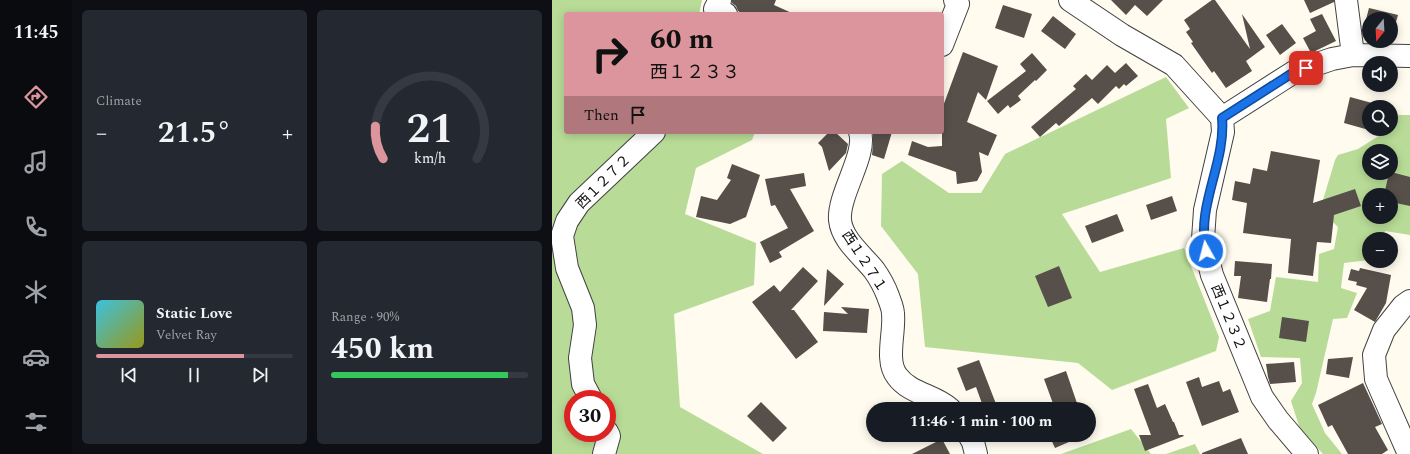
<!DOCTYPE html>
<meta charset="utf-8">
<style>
:root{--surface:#171b24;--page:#242831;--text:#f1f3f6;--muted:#9ea1a6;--line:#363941;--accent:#dc959c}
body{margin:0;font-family:Spectral,"Noto Sans JP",serif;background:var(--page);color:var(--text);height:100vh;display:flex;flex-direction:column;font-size:15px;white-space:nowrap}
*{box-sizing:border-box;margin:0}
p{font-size:13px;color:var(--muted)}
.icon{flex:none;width:22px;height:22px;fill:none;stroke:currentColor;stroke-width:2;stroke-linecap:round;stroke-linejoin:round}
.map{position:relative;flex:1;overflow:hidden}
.panel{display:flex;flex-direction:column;gap:10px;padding:10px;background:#0d0f14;width:480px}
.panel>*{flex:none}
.hud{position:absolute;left:12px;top:12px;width:380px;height:122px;border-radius:4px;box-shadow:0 2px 10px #0003;background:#dc959c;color:#111;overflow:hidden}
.needle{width:26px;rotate:198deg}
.buttons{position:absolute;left:810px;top:12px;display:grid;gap:8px}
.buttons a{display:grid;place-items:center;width:36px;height:36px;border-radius:50%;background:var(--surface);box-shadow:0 2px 10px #0003;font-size:20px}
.speed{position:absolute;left:12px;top:390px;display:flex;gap:8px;font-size:20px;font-weight:700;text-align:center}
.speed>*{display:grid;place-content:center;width:52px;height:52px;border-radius:50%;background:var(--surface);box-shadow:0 2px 10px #0003;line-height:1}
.speed .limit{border:6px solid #d22;background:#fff;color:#111}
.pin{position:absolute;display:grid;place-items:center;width:34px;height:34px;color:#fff;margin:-17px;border-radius:8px;box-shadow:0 2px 6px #0006}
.me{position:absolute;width:44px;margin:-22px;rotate:353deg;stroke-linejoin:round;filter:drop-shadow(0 0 3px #0008)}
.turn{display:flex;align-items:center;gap:14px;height:84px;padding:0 20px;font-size:18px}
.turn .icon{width:52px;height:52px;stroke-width:2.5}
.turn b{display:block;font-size:28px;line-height:34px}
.then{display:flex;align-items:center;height:38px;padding:0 20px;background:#0003;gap:8px;font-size:15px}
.big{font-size:30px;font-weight:700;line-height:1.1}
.panel .card{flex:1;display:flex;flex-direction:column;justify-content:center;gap:6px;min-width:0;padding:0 14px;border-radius:6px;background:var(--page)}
.panel .dial{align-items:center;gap:0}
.dial svg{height:104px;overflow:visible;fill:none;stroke:var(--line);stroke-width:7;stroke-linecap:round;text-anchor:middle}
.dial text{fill:var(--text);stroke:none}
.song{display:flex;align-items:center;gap:12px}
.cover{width:48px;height:48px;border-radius:6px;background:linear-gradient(135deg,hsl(190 70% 55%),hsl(60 70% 35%))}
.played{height:4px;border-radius:2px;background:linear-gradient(90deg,var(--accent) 75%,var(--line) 75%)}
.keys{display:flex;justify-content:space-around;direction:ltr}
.heat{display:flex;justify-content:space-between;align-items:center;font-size:22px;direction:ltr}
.charge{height:6px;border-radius:3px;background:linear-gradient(90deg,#34c759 90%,var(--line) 0)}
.panel .tiles{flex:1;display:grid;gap:10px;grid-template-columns:repeat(2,1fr)}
.trip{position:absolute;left:314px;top:402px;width:230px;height:40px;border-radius:20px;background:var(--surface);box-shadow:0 2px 10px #0003;font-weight:700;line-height:40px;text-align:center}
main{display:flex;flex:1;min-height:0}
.tabs{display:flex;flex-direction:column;width:72px;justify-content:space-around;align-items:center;background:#090b0e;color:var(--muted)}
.tabs .icon{width:28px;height:28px}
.tabs .active{color:var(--accent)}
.tabs b{font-size:18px;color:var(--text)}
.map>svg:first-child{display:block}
.forest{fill:#b8dc97;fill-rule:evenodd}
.building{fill:#574f4a}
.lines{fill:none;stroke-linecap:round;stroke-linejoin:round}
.minor-casing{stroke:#414141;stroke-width:24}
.minor{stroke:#fff;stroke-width:22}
.route-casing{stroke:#114b97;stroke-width:10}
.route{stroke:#1a73e8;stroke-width:7}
.labels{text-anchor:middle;stroke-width:4;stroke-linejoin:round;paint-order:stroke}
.street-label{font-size:14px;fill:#0e0e0e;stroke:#fff}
</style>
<main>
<nav class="tabs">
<b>11:45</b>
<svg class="icon active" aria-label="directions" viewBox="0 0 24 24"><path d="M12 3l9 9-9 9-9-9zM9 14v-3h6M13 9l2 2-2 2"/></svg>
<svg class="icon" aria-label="music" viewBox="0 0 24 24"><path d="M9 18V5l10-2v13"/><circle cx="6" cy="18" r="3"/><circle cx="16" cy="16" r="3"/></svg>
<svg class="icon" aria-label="phone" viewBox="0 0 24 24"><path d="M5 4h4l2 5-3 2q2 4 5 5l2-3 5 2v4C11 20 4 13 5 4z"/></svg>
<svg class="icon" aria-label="climate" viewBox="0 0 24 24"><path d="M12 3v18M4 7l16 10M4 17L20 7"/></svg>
<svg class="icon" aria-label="car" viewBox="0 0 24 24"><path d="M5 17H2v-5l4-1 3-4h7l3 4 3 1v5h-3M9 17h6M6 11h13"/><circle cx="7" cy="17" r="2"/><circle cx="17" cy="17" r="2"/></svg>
<svg class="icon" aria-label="filters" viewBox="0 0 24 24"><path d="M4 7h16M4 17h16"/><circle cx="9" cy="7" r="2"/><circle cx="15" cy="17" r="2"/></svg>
</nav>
<section class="panel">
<div class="tiles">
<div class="card"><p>Climate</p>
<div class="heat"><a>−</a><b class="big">21.5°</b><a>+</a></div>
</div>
<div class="card dial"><svg viewBox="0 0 100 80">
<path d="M14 69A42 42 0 1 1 86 69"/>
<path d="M14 69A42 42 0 0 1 8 44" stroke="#dc959c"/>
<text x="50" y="56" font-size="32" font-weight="700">21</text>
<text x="50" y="72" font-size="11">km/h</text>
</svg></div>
<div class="card">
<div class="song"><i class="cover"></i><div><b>Static Love</b><p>Velvet Ray</p></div></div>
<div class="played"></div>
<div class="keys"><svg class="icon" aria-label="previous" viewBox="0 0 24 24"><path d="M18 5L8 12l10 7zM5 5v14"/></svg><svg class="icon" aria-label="pause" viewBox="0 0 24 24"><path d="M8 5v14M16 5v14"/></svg><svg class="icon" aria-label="next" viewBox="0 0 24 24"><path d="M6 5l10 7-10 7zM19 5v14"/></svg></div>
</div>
<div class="card"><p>Range · 90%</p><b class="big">450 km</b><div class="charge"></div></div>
</div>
</section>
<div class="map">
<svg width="858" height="454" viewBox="0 0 858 454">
<rect width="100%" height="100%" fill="#fffbef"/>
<path class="forest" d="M0,0H150L147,14H14V132H203L200,140L144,168L133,214L204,243L202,285L122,314L128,407L211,454H0ZM21,399H55V433H21Z
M614,77L637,108L614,119L619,178L510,214L548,272L632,248L667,337L664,351L560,390L526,363L373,347L366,274L329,226L330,174L350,161L397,193H429L453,154Z
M845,115H858V235L833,231L831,239H817V260L792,263L789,288L805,293L795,318L781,319L764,393L760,404L773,433L790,454H771L748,429L739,401L750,383L748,358L709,357L696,319L718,311L724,277L766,282L767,254L782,249L786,227L768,210L783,160L786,155L806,149L833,132L836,129H839V124ZM817,151H839V173H817ZM817,195H839V217H817Z
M579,429L599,454H509Z
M643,444L648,454H614Z"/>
<path class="building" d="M180,0H224L222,5L242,14H191L186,11L184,6L180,3Z
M559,0H611L595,16L583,5L574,15Z
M660,0H663L698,49L690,14L713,47L694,61L700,71L674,88L662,71L660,73L639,43L641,42L634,32L638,29L632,20Z
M752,0H782V2L758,13Z
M451,5L480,14L472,38L443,28Z
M817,8L846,15L839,39V19H817V33L811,31Z
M770,14L784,41L759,53L751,38L764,31L758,19Z
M501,16L524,34L513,49L489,31Z
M730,24L744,43L728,55L714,35Z
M411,52L446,66L434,100L426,92L415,122L445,135L436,156L427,152L430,172L425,181L405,184L404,172L356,155L360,141L376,147L390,146V109Z
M480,53L495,70L484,81L483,80L466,96L469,100L458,108L456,105L446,114L435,101L474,71L468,64Z
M574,63L586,76L574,86L572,84L567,89L564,86L546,104L540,98L507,126L504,123L488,137L479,127L524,89L521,86L534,74L540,80L555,65L563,73Z
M798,97L831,106V107H817V129H825L824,132L792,123Z
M277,132H283L296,144L294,153L277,171L270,147L266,143Z
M321,132H340L332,159L320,155L321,143Z
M719,151L768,160L761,203L803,189L809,206L782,215L779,243L765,242L761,276L736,273L739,239L691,233L695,203L680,200L683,181L698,184L701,168L715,171Z
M180,164L208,175L194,217L178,224L144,217L149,196L165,200L179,180L175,178Z
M839,172L858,177V206L839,202V195H832L837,173Z
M252,173L254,186L238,189L262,231L227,252L230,257L218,263L208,242L236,228L223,205L219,206L213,179Z
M620,196L625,211L599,220L594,205Z
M565,214L572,231L540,243L533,226Z
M683,261L720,264L719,279H718L715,302L686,298L689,276H682Z
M507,266L520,298L496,307L483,276Z
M251,267L266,281L239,310H242L266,342L244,359L200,302L222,285L228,292Z
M808,268L839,275L834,303L823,322L802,310L815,288L804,285L805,282L796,280L799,269L807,271Z
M275,269L292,284L272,306Z
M289,307L317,309L315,333L271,331L272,312L296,314Z
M730,317L757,321L754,342L727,338Z
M801,357L797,378L774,374L776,359Z
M427,360L446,409H432L424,387L414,391L405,368Z
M742,362L744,382L718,384L716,377L714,364Z
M514,371L527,409H503L492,379Z
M647,377L650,387L667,381L671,392L678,389L687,412L650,426L634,382Z
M811,383L830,424L823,427L836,450L830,454H796L780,425L776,427L766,405Z
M596,384L605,408L613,404L621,422H622L627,435H631L632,436L593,451L587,435H599L582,389Z
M209,402L235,428L221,442L195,416Z
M497,435H533L503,448Z
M689,438L696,454H650V453Z
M390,439L398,454H360Z"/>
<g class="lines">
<g class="minor-casing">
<path id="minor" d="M168,0L163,9L174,14
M518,0L570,35L622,65L670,118L671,132L653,210L651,239L660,275L710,397L726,420L755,454
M794,0L801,55
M390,45L406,4L403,0
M670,118L742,72L780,59L801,55L858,56
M308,132C315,155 286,194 288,220C290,240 310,255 322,270C327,277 333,288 336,296C338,302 341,308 341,314C343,332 333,361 345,376C358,394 383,395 398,409
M39,399L31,384L28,358L33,325L31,308L15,268L10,236L15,221L27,203L102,132
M417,435L421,442L424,454
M52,454L57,436L55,432
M857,454L824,379L822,355L832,330L851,306L858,301"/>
</g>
<use href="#minor" class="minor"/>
</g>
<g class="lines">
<g class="route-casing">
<path id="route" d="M654,251C644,205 674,163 670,118L742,72L754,68"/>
</g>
<use href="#route" class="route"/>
</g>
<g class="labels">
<g class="street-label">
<text transform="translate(51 181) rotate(-45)" y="5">西１２７２</text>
<text transform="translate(313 261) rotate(57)" y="5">西１２７１</text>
<text transform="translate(677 317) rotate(68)" y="5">西１２３２</text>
</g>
</g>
</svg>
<div class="buttons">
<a><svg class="needle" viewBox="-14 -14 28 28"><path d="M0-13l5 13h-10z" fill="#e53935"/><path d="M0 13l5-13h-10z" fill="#9ea1a6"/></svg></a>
<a><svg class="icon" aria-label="sound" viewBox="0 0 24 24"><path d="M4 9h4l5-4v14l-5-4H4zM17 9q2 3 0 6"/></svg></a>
<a><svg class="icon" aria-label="search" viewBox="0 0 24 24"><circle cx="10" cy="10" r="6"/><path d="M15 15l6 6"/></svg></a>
<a><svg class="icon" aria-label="layers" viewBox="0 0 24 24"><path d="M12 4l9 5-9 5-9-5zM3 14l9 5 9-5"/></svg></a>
<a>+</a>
<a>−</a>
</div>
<div class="speed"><div class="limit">30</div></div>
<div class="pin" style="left:754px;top:68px;background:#d93025"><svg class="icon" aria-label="arrive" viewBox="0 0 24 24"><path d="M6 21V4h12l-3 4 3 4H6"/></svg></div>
<svg class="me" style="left:654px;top:251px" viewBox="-20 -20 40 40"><circle r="17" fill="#1a73e8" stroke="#fff" stroke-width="3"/><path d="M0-11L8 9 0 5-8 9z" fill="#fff"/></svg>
<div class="trip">11:46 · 1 min · 100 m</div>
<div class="hud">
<div class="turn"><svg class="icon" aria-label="right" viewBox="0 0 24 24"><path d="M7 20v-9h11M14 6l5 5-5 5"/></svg><div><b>60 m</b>西１２３３</div></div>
<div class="then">Then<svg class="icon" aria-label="arrive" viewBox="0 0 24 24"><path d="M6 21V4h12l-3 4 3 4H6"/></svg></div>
</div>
</div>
</main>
